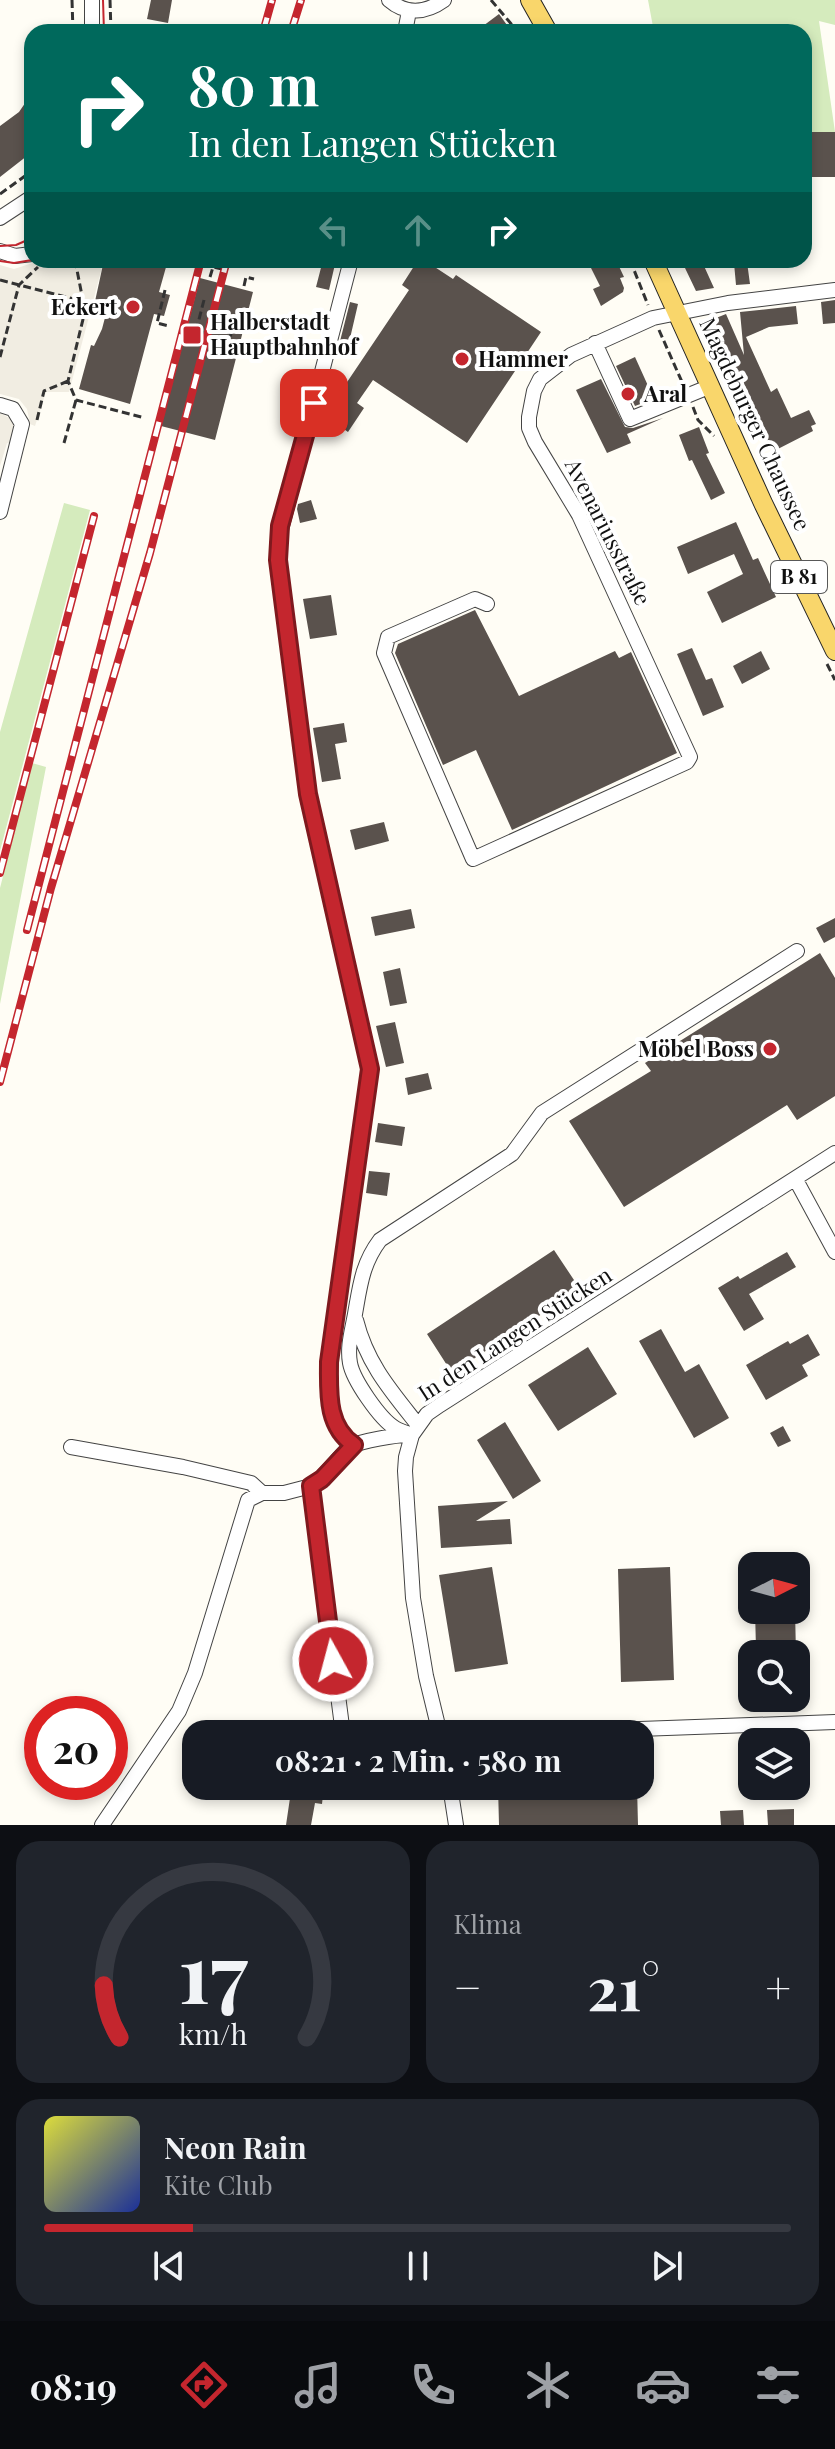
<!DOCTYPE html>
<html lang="de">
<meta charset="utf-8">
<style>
:root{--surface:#171b24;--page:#20242c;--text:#f1f3f6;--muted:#9ea1a6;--line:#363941;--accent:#c4262e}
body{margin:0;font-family:"Playfair Display",serif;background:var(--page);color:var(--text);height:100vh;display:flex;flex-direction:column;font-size:30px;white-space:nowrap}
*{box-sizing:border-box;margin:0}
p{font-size:26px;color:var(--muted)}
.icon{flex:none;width:44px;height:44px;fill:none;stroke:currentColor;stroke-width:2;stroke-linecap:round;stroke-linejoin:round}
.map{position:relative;height:1825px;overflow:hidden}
.panel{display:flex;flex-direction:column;gap:16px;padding:16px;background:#0d0f14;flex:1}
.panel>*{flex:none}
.hud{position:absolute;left:24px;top:24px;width:788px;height:244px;border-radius:24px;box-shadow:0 4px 12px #0003;background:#00695c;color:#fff;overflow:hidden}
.needle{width:52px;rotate:84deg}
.buttons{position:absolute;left:738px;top:1552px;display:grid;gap:16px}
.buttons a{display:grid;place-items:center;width:72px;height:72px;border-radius:16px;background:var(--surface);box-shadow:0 4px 12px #0003;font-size:40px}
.speed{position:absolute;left:24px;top:1696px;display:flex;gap:16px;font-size:40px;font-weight:700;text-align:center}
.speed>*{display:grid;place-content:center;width:104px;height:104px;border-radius:50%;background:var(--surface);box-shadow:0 4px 12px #0003;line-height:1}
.speed .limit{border:12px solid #d22;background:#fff;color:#111}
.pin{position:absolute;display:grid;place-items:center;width:68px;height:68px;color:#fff;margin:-34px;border-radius:16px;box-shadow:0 4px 12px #0006}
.me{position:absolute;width:88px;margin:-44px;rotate:353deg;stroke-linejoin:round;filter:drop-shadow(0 0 6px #0008)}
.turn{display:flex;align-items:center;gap:28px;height:168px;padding:0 32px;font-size:36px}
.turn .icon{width:104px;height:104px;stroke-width:2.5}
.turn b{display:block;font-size:56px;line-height:68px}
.lanes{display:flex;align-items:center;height:76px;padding:0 32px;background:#0003;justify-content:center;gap:40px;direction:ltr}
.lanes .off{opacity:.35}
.big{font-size:60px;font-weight:700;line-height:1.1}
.panel .tile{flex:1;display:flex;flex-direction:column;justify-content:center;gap:12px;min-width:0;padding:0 28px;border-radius:24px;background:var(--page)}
.panel .dial{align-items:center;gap:0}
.dial svg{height:208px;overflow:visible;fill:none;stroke:var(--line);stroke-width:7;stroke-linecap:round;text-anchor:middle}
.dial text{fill:var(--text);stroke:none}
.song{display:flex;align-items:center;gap:24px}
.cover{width:96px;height:96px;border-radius:12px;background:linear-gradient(135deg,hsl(60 70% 55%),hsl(230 70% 35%))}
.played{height:8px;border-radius:4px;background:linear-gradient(90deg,var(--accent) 20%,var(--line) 20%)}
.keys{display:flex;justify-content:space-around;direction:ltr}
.heat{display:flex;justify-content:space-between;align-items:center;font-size:44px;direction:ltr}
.panel .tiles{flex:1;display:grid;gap:16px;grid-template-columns:1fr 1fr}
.tile:last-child{grid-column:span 2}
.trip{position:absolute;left:182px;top:1720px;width:472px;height:80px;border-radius:24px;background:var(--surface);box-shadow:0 4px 12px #0003;font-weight:700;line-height:80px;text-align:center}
.menu{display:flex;height:128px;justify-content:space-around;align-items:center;background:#090b0e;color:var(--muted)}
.menu .icon{width:56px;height:56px}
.menu .active{color:var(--accent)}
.menu b{font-size:36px;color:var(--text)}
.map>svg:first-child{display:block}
.green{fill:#d5ebbd}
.plaza{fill:#f1ede2}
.building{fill:#5a524d}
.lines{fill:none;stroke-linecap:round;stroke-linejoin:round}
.minor-casing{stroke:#444;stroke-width:16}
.major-casing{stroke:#222;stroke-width:20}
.path{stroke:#333;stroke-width:3;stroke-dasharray:8 4;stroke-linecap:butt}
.minor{stroke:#fff;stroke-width:14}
.major{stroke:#f9d66b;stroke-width:18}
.tram{stroke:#c4262e;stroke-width:2}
.rail-casing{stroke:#c4262e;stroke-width:8}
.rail{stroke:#fff;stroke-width:5;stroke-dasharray:15;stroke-linecap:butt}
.route-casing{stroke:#7f191e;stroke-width:20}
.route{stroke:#c4262e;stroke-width:14}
.poi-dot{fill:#c4262e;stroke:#fff;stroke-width:3}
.labels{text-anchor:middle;stroke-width:8;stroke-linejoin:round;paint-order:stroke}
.shield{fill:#fff;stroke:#585858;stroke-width:2}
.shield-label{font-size:20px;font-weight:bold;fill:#111}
.poi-label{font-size:22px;font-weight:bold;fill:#111;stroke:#fff;text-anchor:start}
.street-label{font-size:22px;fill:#111;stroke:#fff}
</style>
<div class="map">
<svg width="835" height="1825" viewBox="0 0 835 1825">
<rect width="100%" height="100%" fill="#fffdf5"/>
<path class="green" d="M648,0H835V25L819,21L835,132H804V32H654Z
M64,503L90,510L0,851V732Z
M32,763L46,767L0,1004V888Z"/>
<path class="plaza" d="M42,260H104L69,392H46L35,426L30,424L27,409L19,399L0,394V265L14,269Z
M0,413L13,420L15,431L11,444L7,443L0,466Z"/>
<path class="building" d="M151,0H172L168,23L147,19Z
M499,14L512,32H475Z
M32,93V152L0,177V126L19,112Z
M804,132H835V177H804Z
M104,260H168L159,292L170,295L164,316L154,314L130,404L79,389L91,345L94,346L102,329L107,310L94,306Z
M323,260H336L329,290L316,287Z
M418,260H424L453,279L456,275L541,332L467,443L373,380L357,403L364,408L348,432L321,413L325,399L340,378L335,400L409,290L402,285Z
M587,260H616L624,277L620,278L624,288L623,292L601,306L593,289L600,286Z
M747,262L750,284L736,285L734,263Z
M704,266L714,288L696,291L685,268Z
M200,278L253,292L215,440L161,426Z
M835,300V323L823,324L821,302Z
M350,302L358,304L348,347L339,345Z
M796,306L798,324L769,327L746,337L771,392L777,388L791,418L809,410L816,424L811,426L813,431L772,452L711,320L726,314L744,355L740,312Z
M635,357L654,399L635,406L616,366Z
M601,379L625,427L633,428L663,418L627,434L631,443L607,453L576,390Z
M699,427L709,453L706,454L725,493L711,500L692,460L689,461L679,435Z
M311,500L317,519L300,523L297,509L298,504Z
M736,522L753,560L758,558L776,597L722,623L707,592L743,574L734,554L688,574L677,547Z
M331,595L337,635L310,639L303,599Z
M475,610L519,696L615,651L619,658L631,652L677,753L512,830L476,750L443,765L395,653L398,644Z
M692,648L706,680L712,678L724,707L703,716L677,654Z
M761,651L770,669L742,684L733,666Z
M344,723L347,742L335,744L341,779L322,782L313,728Z
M384,822L389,841L355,850L350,830Z
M411,909L415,928L375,936L371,917Z
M835,918V937L824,943L816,928Z
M820,953L835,978V1096L797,1120L787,1105L624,1207L569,1121L651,1071L645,1063Z
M400,968L407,1003L390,1006L383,972Z
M395,1022L404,1063L386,1067L376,1026Z
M428,1073L432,1089L408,1095L405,1078Z
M378,1123L405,1127L402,1146L375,1142Z
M369,1171L390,1173L387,1196L366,1193Z
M554,1250L580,1289L452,1373L427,1334Z
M787,1252L796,1267L749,1294L764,1319L744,1331L718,1288L738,1276L740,1279Z
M661,1329L685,1372L699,1364L729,1418L694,1438L639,1341Z
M808,1334L820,1355L802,1365L808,1376L766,1400L746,1365L788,1341L790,1344Z
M588,1347L617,1394L558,1431L528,1385Z
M505,1422L541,1481L513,1499L477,1440Z
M783,1426L791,1441L778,1447L770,1433Z
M508,1501L476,1521L510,1519L512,1544L441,1548L438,1506Z
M492,1567L508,1664L455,1672L439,1575Z
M670,1567L674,1680L621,1682L618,1569Z
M755,1610H795L796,1654H767L766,1649H756Z
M296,1786H324L322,1804L315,1803L311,1825H286L290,1798L294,1799Z
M498,1786H637L638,1825H499Z
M794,1809V1825H768L767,1810Z
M743,1810L744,1825H721L720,1811Z"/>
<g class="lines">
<g class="minor-casing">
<path id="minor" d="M92,0V32
M389,0C406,15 426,13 444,0
M405,32L409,11
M0,218L32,197
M0,251L15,256L32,254
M351,260L277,545L308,794L370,1069L329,1362C329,1392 326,1426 354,1445
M595,343L630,419L711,386
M0,405L13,409L22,424L0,512
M487,604L475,599L388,637L384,653L473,859L687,762L690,757L579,515L535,442L529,428V417L534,391L540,379L571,355L653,318L728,303L835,290
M796,1180L835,1252
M356,1320C367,1364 391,1391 418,1425
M412,1435C407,1433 400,1431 395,1428C380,1419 353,1380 350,1363C347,1346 352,1331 355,1314C360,1286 362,1264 380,1240L512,1154L542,1113L797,951
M71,1447L183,1467L251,1483L262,1493H284L311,1486
M343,1734L311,1486C328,1475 338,1455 352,1446C361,1441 396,1435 408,1435
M440,1734L426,1676L413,1598L405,1471L406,1457L412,1435L427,1414L440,1405L835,1153
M504,1734L835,1722
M450,1786L456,1825
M102,1825L179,1711L195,1673L248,1500L262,1493"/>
</g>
<g class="major-casing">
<path id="major" d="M530,0L548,32
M653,260L763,503L835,651"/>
</g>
<path class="path" d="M72,0L73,32
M110,0L111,32
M491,0L518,32
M0,194L32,171
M75,260L85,311L68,381L76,400L145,418
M630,260L648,305
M204,264L213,267
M170,267L172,260
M210,277L213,267L222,269
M0,280L81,301
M244,286L246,277L254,279
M165,290L157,323L169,326
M204,300L196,331L205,333
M86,311L105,317
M186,329L196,331
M659,330L682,382
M222,339L229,341L238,309
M229,341L239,343
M0,357L19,285L38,267
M693,407L698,420L714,436
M37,420L44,391L68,381
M64,443L76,400
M827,664L835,680"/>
<use href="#minor" class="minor"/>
<use href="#major" class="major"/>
<path class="tram" d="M103,0L104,32
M0,246L16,245L32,238
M0,261L14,263L32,260"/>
<g class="rail-casing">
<path id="rail" d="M263,32L272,0
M291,32L301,0
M0,873L94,516
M27,930L201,260
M0,1082L51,888L150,553L227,260"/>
</g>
<use href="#rail" class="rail"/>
</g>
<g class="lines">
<g class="route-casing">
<path id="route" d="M314,403L280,526L278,560L308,794L370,1069L329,1362C329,1392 326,1426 354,1445L322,1479L311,1486L333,1661"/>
</g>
<use href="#route" class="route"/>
</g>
<g class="poi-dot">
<circle cx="133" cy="307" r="8"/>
<rect x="182" y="325" width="20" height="20" rx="4"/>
<circle cx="462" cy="359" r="8"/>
<circle cx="628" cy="394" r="8"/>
<circle cx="770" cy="1049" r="8"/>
</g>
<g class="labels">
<rect class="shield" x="771" y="561" width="56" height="32" rx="6"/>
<g class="shield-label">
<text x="799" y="584">B 81</text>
</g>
<g class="poi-label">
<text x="117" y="315" text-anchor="end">Eckert</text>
<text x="210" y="330">Halberstadt<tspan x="210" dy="25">Hauptbahnhof</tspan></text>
<text x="478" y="367">Hammer</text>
<text x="644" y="402">Aral</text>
<text x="754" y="1057" text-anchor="end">Möbel Boss</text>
</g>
<g class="street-label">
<text transform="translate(755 424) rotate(65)" y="8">Magdeburger Chaussee</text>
<text transform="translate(608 532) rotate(63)" y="8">Avenariusstraße</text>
<text transform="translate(515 1334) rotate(-33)" y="8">In den Langen Stücken</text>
</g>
</g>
</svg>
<div class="buttons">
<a><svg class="needle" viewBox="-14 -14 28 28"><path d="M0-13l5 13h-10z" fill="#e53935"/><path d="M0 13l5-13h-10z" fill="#9ea1a6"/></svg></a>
<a><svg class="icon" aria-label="search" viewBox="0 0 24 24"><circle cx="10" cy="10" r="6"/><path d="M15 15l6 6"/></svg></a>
<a><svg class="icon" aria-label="layers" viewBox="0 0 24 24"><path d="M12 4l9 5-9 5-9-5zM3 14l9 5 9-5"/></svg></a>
</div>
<div class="speed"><div class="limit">20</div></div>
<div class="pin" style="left:314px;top:403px;background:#d93025"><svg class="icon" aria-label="arrive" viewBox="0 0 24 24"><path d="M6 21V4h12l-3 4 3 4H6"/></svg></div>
<svg class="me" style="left:333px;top:1661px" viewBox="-20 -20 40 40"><circle r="17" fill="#c4262e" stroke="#fff" stroke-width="3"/><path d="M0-11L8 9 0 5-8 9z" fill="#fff"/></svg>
<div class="trip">08:21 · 2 Min. · 580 m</div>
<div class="hud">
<div class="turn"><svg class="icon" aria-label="right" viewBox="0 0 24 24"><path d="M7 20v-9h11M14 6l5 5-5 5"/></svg><div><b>80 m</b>In den Langen Stücken</div></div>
<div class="lanes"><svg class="icon off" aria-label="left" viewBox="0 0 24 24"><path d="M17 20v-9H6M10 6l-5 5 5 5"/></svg><svg class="icon off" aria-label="ahead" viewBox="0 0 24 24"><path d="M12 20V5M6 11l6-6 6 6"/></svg><svg class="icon" aria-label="right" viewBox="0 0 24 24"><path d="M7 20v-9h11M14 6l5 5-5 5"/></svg></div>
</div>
</div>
<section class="panel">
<div class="tiles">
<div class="tile dial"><svg viewBox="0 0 100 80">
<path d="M14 69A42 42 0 1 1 86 69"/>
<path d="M14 69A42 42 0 0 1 8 49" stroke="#c4262e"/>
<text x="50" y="56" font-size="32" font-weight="700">17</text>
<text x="50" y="72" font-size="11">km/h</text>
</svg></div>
<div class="tile"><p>Klima</p>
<div class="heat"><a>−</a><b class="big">21°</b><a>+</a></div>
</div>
<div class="tile">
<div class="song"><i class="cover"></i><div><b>Neon Rain</b><p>Kite Club</p></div></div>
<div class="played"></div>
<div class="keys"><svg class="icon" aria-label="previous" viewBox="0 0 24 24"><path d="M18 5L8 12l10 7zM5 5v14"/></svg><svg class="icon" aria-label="pause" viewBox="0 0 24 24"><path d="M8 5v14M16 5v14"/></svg><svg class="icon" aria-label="next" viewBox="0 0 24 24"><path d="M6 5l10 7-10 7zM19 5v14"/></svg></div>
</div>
</div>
</section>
<nav class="menu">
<b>08:19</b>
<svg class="icon active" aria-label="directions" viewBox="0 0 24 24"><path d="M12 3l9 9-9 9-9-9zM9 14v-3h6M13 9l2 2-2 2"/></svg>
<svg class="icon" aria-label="music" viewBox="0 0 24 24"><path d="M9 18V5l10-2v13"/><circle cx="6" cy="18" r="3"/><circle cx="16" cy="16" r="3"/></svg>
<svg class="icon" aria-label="phone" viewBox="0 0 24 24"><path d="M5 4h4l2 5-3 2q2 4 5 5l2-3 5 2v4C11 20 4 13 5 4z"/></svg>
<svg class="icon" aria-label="climate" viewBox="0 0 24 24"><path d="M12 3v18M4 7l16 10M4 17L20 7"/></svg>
<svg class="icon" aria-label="car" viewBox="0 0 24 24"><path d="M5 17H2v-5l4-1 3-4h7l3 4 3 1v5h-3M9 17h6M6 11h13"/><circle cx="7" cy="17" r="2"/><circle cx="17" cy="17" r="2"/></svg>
<svg class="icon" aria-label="filters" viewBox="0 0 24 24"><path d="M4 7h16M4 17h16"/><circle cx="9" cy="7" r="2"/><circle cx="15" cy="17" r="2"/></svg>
</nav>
